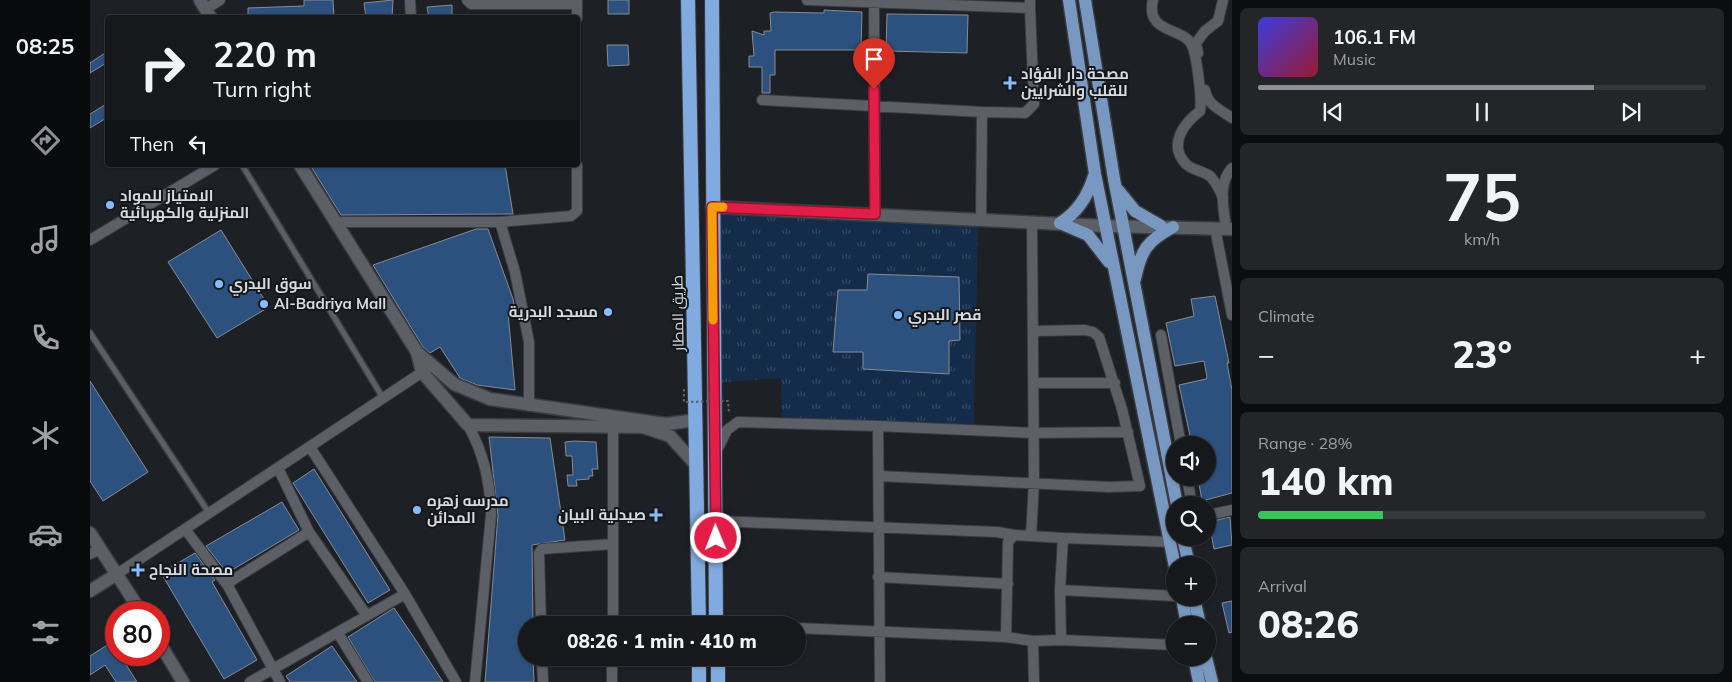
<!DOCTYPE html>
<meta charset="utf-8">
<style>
:root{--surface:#16181c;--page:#232529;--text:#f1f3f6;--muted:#9ea0a3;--line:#35373b;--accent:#8c9099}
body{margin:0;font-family:Mulish,Cairo,sans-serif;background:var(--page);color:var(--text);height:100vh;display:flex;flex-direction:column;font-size:19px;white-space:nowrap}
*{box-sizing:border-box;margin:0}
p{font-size:16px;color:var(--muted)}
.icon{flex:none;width:28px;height:28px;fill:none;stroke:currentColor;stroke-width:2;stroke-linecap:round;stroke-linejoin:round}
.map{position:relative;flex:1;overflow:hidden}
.drawer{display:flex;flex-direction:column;gap:8px;padding:8px;background:#0c0d0f;width:500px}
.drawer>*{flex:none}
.banner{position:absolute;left:15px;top:15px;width:475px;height:152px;border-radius:5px;box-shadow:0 1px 4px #0004,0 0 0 1px var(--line);background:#16181c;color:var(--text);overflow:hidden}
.controls{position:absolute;left:1076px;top:436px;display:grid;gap:10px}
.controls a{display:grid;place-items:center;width:50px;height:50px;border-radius:50%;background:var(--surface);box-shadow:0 1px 4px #0004,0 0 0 1px var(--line);font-size:25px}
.speed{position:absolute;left:15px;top:601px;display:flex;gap:10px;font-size:25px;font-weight:700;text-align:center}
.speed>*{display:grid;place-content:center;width:65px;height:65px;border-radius:50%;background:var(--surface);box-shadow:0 1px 4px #0004,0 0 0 1px var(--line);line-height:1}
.speed .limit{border:8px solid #d22;background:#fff;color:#111}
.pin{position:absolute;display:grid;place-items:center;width:42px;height:42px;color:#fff;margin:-51px -21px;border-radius:50% 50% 50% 0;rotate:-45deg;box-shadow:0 0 5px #0007}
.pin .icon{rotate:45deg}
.me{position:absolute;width:55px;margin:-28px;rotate:359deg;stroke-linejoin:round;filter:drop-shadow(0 0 4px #0008)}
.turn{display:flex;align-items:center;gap:18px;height:105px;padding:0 25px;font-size:22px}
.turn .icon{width:65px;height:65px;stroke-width:2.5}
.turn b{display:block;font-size:35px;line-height:42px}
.then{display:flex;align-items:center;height:48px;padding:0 25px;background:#0003;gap:10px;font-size:19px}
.big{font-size:38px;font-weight:800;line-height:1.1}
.drawer .tile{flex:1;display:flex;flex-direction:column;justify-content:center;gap:8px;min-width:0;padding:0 18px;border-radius:8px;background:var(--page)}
.drawer .dial{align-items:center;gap:0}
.dial b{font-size:65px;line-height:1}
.song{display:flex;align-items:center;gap:15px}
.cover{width:60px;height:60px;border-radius:8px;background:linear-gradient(135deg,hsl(240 70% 55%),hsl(350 70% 35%))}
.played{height:5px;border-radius:2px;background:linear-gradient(90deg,var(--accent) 75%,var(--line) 75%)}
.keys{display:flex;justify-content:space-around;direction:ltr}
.heat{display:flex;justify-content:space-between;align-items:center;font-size:28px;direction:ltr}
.charge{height:8px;border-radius:4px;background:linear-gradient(90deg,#34c759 28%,var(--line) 0)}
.trip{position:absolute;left:428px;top:616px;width:288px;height:50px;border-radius:25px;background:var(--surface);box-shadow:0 1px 4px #0004,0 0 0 1px var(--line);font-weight:800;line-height:50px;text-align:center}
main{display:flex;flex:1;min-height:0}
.tab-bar{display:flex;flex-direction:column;width:90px;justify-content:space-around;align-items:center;background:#090a0b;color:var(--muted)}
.tab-bar .icon{width:35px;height:35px}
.tab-bar .selected{color:var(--accent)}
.tab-bar b{font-size:22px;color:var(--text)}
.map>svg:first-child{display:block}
.park{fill:url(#park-tufts)}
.building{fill:#2c517f;stroke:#878b92}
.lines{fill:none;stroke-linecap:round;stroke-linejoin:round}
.service-casing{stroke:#393c40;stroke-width:8}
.minor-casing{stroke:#393c40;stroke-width:12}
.tertiary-casing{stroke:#393c40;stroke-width:15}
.secondary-casing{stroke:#393c40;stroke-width:15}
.primary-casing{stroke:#393c40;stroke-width:15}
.trunk-casing{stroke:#393c40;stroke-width:16}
.service{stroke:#5c6066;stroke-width:5}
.minor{stroke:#5c6066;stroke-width:10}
.tertiary{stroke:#5c6066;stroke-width:12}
.secondary{stroke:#5c6066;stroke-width:12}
.primary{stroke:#7898c1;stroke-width:12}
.trunk{stroke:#81abe0;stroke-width:14}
.path-bridge{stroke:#5d6064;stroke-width:2;stroke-dasharray:2.5 2.5;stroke-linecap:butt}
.route-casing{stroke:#92132f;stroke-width:12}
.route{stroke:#e11d48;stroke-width:9}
.slow{stroke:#f59e0b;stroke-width:9}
.poi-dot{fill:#87bbfb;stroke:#14171c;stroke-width:2}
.labels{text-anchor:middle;stroke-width:4;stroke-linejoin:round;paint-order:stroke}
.poi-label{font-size:15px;font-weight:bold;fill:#d8dbde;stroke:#14171c;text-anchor:start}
.street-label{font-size:15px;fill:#d8dbde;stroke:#14171c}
</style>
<main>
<nav class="tab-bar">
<b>08:25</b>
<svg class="icon selected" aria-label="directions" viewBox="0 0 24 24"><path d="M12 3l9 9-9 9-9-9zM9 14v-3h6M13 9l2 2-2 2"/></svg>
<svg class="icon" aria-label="music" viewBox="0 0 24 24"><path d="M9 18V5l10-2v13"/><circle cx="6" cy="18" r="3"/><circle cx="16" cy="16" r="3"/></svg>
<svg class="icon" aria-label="phone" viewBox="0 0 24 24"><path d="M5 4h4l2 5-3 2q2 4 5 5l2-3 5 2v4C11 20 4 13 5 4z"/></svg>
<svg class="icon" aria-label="climate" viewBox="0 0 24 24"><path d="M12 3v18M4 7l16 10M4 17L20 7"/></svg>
<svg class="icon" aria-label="car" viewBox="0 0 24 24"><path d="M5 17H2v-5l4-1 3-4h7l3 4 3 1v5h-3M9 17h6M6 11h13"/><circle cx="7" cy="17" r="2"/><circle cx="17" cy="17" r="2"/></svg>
<svg class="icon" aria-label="filters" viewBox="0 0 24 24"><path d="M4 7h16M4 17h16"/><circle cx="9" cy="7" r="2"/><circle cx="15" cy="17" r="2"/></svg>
</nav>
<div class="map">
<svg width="1142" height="682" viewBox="0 0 1142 682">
<defs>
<pattern id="park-tufts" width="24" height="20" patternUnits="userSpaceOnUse" patternTransform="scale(1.25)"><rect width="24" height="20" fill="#142c49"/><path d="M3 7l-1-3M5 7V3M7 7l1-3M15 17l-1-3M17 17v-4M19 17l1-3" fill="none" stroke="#354a63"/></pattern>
</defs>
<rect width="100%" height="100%" fill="#1d2025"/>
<path class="park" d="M625,209L888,223L884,428L692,422L691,378L626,383Z"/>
<path class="building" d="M214,0H243L244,18H158V8L214,6Z
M303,0L302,18H276L274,3Z
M518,0H539V14H518Z
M362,5V18H339L337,7Z
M734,10L772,12L771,50H685V75H680V93H672V67H659V56H664L662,31L674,35V31H681L680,13L684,12L734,13Z
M797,14L878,15L877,53L796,51Z
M517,45H538L539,65L518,66Z
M18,51V62L0,73V63Z
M18,103V117L0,128V114Z
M220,165H415L423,214L251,215Z
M386,229H398L423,299L425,309L418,313L425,390L387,385L370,378L350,347L340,353L333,347L283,265Z
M131,230L179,307L127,338L78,262Z
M778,274L869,277L870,340L859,341V374L773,369V352H743L748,290H777Z
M1125,296L1139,363H1137L1142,390V493L1112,501L1108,478H1118V445H1102L1089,385L1116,379L1117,377L1114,361L1085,366L1076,323L1104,316L1101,299Z
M0,381L58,472L13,501L0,481Z
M399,437L460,438L475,540L442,545L443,625H436V658H443L444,682H395L408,515Z
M484,441L506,442L508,469H502L503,476H499V479L486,480L487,486H478L477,475H483L482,456H476L475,442Z
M224,469L300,590L278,603L203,483Z
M192,502L209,530L137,573L116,546Z
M1140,517L1142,545L1124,549L1119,522Z
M105,553L125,580L122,582L167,660L134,679L71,573Z
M1142,601V632L1139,633L1132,603Z
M304,608L327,642L353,682H285L258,637Z
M22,642L26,649V655H30L47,682H26L15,665L0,675V656Z
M242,646L267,682H200L196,676Z"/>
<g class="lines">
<g class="service-casing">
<path id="service" d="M152,165L293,398
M0,333L119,513"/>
</g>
<g class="minor-casing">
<path id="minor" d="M320,0L321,18
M377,0L381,4H487
M487,0V18
M717,0L940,8V0
M784,0L785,214
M1063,0C1055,32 1090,28 1100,42C1107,51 1112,100 1110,111C1093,124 1078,145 1096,164C1103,171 1115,171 1121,177C1126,183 1130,190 1133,198
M116,9L130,0
M1108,53L1106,43L1115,31L1128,21L1133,0
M1115,90C1118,106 1130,109 1142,118
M672,100L892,112L935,113L944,104L940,8
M891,219L892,112
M247,222H410L481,216L487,211V165
M410,222L425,272L439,342V406
M1125,228L1142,315
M1136,229C1134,209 1127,184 1142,168
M0,240L125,165
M1071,335L1091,445
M943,383H1025
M523,421V625
M378,425C394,454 400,482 401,515L385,682
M788,426L790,682
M220,447L315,594L366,682
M626,452L637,430L648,422L788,426L943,433L1038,432
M188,468L219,532L277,616
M789,476L1019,487L1050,486L1032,409L1009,337L1003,332L995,330L944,331
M1097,478L1102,505
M1118,515L1142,510
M626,521L907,532L924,535
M95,529L138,586
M941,536L973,538L970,590L971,640L943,641L916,637L918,542L924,535L941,536L944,482L942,222
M973,538L1080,542
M0,554L9,550
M27,574L337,369
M788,577L918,584
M970,590L1085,596
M451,625L449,553L452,549L523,544
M706,628L916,637
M248,633L278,682
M971,640L1085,645
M943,641L944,682
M452,658L453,682
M160,682L315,594
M190,682L138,586L141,581L219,532
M522,682V658"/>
</g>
<g class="tertiary-casing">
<path id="tertiary" d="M622,207L1015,226L1142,229
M0,533L51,612
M0,591L27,574
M69,642L93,682"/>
</g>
<g class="secondary-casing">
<path id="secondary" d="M110,0L121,18
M210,165L327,352L332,372L378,425L553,427L580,436L607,466
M327,352L364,384L400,399L576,424L606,420"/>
</g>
<g class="primary-casing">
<path id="primary" d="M979,0L1005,174L1085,567
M995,0L1024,179L1087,505
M1028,190L1045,211L1071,226
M970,223L998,235L1019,262
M970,223C988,212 998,196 1004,176
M1045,279C1051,250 1057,241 1083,227
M1093,538L1099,565
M1092,598L1097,625
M1104,598L1110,625
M1104,658L1109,682
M1116,658L1122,682"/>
</g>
<g class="trunk-casing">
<path id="trunk" d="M598,0L609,625
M622,0L626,625
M609,658V682
M628,658V682"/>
</g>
<use href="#service" class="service"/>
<use href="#minor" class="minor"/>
<use href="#tertiary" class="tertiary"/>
<use href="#secondary" class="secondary"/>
<use href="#primary" class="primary"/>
<use href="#trunk" class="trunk"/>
<path class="path-bridge" d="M594,389V402L638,401L639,414"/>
</g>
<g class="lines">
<g class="route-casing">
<path id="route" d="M626,538L622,207L785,214L784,89"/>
</g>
<use href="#route" class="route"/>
<path class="slow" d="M623,320L622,207H633"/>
</g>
<g class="poi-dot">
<path d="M917.5 75.5h5v5h5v5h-5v5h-5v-5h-5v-5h5z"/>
<circle cx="20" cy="205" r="5"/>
<circle cx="129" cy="284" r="5"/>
<circle cx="174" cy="304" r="5"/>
<circle cx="518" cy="312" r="5"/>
<circle cx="808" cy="315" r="5"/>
<circle cx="327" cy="510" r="5"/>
<path d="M563.5 507.5h5v5h5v5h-5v5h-5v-5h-5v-5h5z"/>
<path d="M45.5 562.5h5v5h5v5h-5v5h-5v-5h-5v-5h5z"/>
</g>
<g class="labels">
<g class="poi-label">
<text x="931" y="79">مصحة دار الفؤاد<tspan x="931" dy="17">للقلب والشرايين</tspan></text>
<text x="30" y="201">الامتياز للمواد<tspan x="30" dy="17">المنزلية والكهربائية</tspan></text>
<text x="139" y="289">سوق البدري</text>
<text x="184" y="309">Al-Badriya Mall</text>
<text x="508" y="317" text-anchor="end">مسجد البدرية</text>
<text x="818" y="320">قصر البدري</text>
<text x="337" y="506">مدرسه زهره<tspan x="337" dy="17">المدائن</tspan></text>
<text x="556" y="520" text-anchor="end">صيدلية البيان</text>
<text x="59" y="575">مصحة النجاح</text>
</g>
<g class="street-label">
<text transform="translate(588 313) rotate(-91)" y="5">طريق المطار</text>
</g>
</g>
</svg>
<div class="controls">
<a><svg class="icon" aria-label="sound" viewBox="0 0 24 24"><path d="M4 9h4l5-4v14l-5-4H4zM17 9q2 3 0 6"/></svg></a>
<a><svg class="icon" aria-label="search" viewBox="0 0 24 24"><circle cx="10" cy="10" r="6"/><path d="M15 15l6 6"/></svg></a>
<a>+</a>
<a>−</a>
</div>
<div class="speed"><div class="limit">80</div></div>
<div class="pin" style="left:784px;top:89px;background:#d93025"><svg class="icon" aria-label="arrive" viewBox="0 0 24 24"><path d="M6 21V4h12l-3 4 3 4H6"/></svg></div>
<svg class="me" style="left:626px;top:538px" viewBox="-20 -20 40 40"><circle r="17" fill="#e11d48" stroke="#fff" stroke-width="3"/><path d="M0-11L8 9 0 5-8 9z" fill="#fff"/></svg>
<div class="trip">08:26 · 1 min · 410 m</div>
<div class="banner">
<div class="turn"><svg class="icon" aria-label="right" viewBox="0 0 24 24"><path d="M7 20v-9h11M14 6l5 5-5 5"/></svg><div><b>220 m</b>Turn right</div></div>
<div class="then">Then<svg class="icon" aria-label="left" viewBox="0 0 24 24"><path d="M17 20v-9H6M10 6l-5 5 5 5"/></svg></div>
</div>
</div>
<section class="drawer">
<div class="tile">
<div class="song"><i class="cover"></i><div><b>106.1 FM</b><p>Music</p></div></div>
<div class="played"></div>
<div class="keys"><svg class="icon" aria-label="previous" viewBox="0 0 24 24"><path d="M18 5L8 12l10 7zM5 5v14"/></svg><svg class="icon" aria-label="pause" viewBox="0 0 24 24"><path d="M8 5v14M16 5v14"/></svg><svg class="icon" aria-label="next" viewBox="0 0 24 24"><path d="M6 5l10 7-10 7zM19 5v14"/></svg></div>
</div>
<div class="tile dial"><b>75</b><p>km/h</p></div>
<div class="tile"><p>Climate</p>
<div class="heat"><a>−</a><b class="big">23°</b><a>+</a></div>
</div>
<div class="tile"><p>Range · 28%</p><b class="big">140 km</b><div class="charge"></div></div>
<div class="tile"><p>Arrival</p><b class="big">08:26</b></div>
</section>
</main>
